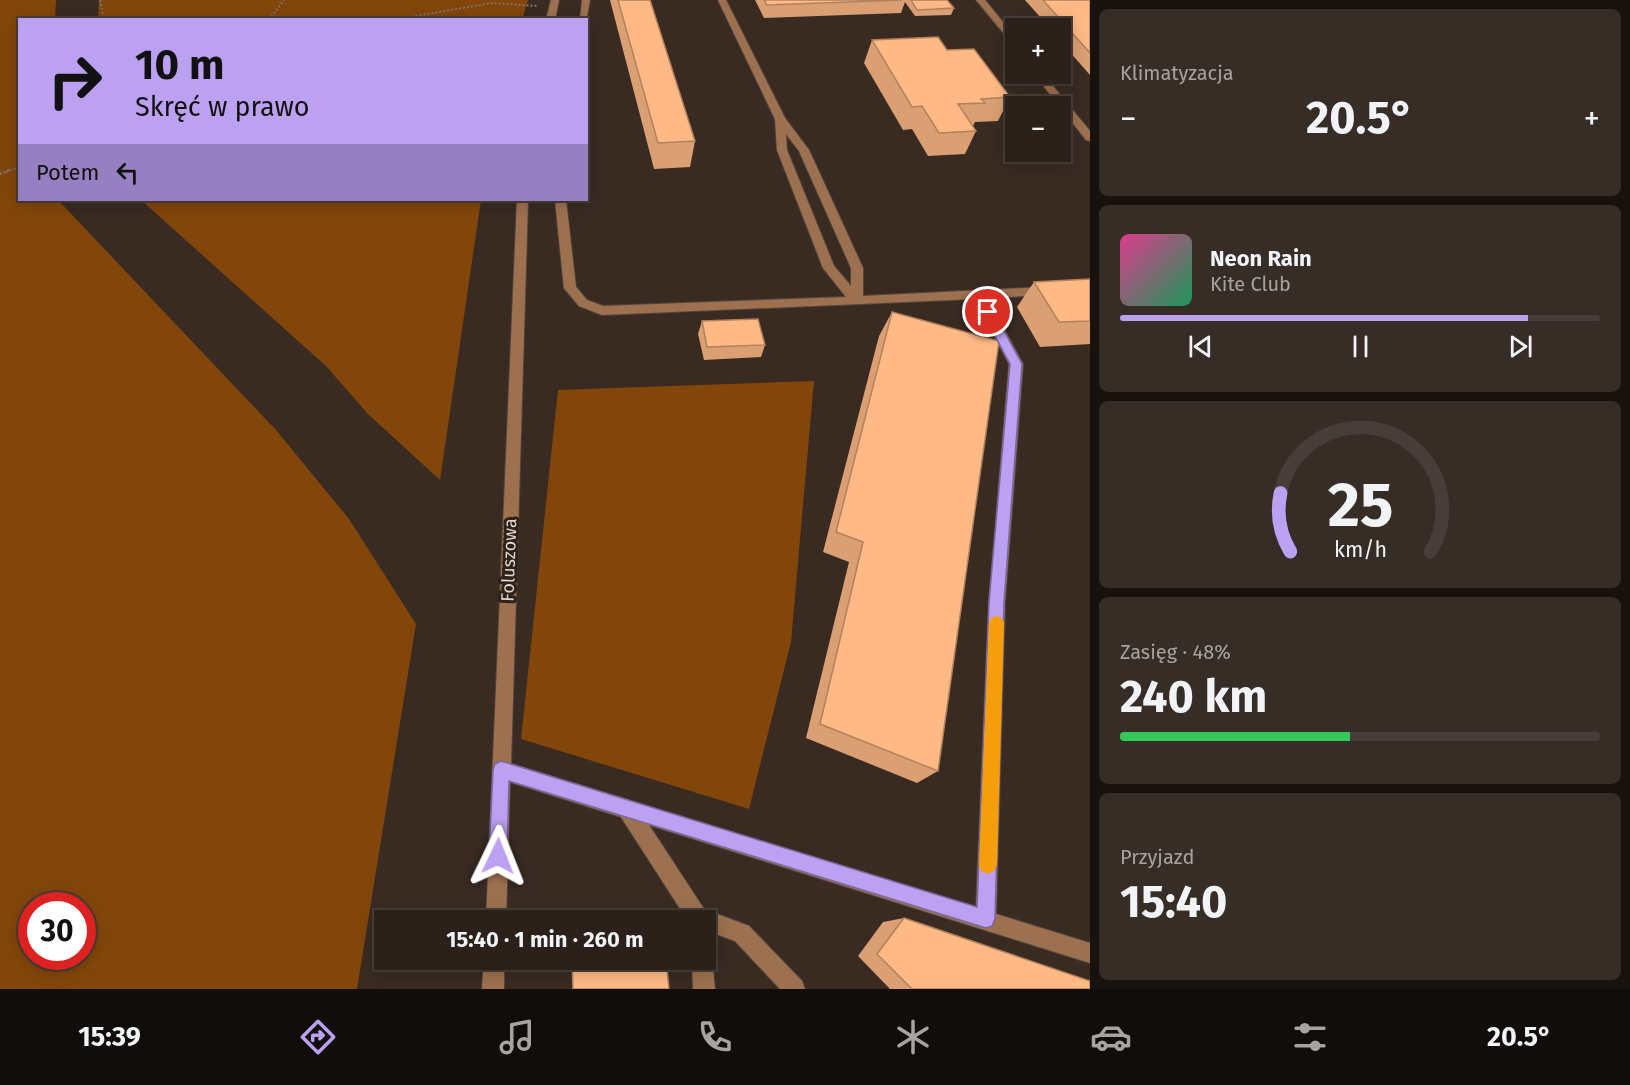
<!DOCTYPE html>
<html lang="pl">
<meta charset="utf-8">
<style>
:root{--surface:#2b201a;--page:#372d27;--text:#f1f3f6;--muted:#a6a3a2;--line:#473e39;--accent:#bca0f2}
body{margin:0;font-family:"Fira Sans",sans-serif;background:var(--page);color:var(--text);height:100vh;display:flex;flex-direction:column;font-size:22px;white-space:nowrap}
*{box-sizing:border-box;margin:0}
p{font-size:20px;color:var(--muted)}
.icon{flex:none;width:33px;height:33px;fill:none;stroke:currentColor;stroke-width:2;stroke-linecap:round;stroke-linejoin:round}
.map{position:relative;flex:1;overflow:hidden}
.side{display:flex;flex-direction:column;gap:9px;padding:9px;background:#18120e;width:540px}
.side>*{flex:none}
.banner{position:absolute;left:18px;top:18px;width:570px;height:183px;border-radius:0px;box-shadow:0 3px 15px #0003,0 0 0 2px var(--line);background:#bca0f2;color:#111;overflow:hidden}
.buttons{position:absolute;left:1005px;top:18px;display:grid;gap:12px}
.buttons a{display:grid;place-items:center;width:66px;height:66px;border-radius:0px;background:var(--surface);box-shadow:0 3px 15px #0003,0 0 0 2px var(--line);font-size:30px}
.speed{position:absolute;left:18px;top:892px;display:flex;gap:12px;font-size:30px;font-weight:700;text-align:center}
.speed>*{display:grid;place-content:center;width:78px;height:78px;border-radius:50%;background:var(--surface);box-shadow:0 3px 15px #0003,0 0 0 2px var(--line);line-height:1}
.speed .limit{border:9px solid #d22;background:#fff;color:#111}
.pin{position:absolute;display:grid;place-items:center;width:51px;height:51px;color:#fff;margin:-26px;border:3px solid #fff;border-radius:50%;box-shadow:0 2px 6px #0007}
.me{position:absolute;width:66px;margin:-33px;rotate:2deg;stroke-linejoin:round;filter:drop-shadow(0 0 4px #0008)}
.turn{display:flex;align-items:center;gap:21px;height:126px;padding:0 18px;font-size:27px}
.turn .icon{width:78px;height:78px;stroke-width:2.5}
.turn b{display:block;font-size:42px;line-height:51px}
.then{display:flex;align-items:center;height:57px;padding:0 18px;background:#0003;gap:12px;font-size:22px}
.big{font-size:45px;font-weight:700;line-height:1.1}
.side .tile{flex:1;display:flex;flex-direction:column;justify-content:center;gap:9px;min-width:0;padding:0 21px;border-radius:9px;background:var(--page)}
.side .dial{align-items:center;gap:0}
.dial svg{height:156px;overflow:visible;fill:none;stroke:var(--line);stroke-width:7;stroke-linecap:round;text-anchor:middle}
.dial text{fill:var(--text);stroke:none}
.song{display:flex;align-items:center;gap:18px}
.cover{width:72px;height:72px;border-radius:9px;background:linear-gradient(135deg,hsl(330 70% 55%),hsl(150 70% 35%))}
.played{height:6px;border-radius:3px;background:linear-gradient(90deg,var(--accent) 85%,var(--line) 85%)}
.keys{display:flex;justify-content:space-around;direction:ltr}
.heat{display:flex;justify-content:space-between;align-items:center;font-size:33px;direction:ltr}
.charge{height:9px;border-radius:4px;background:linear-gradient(90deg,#34c759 48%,var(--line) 0)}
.trip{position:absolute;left:374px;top:910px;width:342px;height:60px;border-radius:0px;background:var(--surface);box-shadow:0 3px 15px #0003,0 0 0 2px var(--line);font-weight:700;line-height:60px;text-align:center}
.tab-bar{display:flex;height:96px;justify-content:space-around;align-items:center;background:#110d0a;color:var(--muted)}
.tab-bar .icon{width:42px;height:42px}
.tab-bar .current{color:var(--accent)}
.tab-bar b{font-size:27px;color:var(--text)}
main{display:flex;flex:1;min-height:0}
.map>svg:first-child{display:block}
.forest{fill:#82460a;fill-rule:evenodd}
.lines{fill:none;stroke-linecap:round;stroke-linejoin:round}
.minor-casing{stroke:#54463e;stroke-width:2}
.path-far1{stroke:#7e726a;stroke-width:2;stroke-dasharray:2 2;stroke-linecap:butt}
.path{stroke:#7e726a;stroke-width:3;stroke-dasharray:2 2;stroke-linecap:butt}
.minor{fill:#9d714f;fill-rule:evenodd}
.wall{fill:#da9f72}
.building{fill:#feb985;stroke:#b2825d;stroke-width:1.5}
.route{fill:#bca0f2;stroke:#7a689d;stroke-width:1.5}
.slow{fill:#f59e0b}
.labels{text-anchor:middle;stroke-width:6;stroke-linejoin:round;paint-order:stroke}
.street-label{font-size:18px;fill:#dfd6d0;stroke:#2e2218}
</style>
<main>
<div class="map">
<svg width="1090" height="989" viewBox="0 0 1090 989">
<rect width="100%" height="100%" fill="#392b22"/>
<path class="forest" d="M0,0H56L55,19L20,20V200H58L276,430L349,519L416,624L357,989H0ZM32,906H82V957H32Z
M99,0H528L522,20L98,19Z
M141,200H481L440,480L368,414L326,366Z
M814,381L791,642L749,809L521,739L558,390Z"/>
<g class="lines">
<g class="minor-casing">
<path id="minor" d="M551,0H559L555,20H546Z
M582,0H590L586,22V20H580Z
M718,0H726L785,118L809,150L863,268V296L1045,287L1051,291L1045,295L987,298L1023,364L1005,602L996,914L1090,943V963L649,825L704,909L749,926L802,981L805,989H780L735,941L705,930V921H688L621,817L510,782L506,921H486L517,200H528L511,764L976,907L989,602L1009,364L975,299L602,315L579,306L564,288L555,200H566L576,287L587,300L603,306L846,297L823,268L777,150L775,119ZM786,134L799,151L851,268V286L834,266L787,150Z
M976,0H985L1016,38V48Z
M1034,74H1043L1090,131V141L1086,140Z
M705,951L709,953L712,960L715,989H693L692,960H705Z
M484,960H504V989H482Z"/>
</g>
<path class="path-far1" d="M100,0L104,20
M269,20L284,0
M392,20L492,3L537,6
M6,172L20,166"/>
<path class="path" d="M0,174L9,170"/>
<use href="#minor" class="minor"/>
</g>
<path class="wall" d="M610,0H650L695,141L690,167L654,169Z
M755,0H947L954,8L951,15L915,16L905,2L901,13L764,18Z
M1025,0H1090V75L1060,41V28H1050Z
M872,40L947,50L1010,97L998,121L975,122L973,126L976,131L965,154L928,156L912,129L903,130L864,63Z
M1090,279V344L1040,347L1017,307L1034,282Z
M892,312L938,771L917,783L806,738L849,562L823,552L879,336Z
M702,321L765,345L761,357L704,360L698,334Z
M904,918L1090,989H890L858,956L883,922Z"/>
<path class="building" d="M618,0H650L695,141L658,143Z
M764,0H902L767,5Z
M911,0H947L954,8L917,10Z
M1043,0H1090V53Z
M938,37L947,50L974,49L1010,97L981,99L985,103L958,104L976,131L939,133L922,106L912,107L872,40Z
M1090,279V321L1059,322L1034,282Z
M892,312L999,341L938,771L820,724L863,542L836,532Z
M758,319L765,345L707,347L702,321Z
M663,910V921H572L571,914Z
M904,918L1090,981V989H912L877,954Z
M572,960H666L669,989H573Z"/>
<path class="route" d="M988,308L992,309L1022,364L1004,602L995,919L992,926L986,928L509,781L507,856L504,863L498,865L492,863L489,856L493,770L495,764L501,761L977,907L989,602L1010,364L982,312Z"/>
<path class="slow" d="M996,616L1002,618L1004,623L997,865L994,871L988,874L981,871L979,865L989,623L991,618Z"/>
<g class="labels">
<g class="street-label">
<text transform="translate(509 560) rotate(-88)" y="6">Foluszowa</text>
</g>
</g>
</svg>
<div class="buttons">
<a>+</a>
<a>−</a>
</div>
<div class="speed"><div class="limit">30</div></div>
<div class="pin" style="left:988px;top:312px;background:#d93025"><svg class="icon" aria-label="arrive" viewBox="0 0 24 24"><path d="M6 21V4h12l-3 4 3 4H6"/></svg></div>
<svg class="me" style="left:498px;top:856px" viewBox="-20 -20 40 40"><path d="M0-17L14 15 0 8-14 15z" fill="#bca0f2" stroke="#fff" stroke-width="4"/></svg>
<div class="trip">15:40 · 1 min · 260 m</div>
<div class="banner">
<div class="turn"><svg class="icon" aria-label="right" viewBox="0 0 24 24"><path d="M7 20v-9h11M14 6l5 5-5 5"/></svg><div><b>10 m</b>Skręć w prawo</div></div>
<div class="then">Potem<svg class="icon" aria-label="left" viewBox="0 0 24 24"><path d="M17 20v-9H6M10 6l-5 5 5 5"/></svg></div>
</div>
</div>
<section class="side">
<div class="tile"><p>Klimatyzacja</p>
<div class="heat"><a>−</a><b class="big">20.5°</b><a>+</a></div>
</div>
<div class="tile">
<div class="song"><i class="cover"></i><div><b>Neon Rain</b><p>Kite Club</p></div></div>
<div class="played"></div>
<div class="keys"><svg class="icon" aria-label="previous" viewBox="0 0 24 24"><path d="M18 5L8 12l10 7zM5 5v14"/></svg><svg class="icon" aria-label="pause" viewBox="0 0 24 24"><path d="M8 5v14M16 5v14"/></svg><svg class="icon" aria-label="next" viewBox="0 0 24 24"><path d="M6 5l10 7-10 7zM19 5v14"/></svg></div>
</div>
<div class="tile dial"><svg viewBox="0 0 100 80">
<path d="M14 69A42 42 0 1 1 86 69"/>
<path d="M14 69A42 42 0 0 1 9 39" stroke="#bca0f2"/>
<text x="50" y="56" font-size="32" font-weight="700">25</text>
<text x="50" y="72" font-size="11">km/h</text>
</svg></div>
<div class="tile"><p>Zasięg · 48%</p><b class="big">240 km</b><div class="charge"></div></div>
<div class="tile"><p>Przyjazd</p><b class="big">15:40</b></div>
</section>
</main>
<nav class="tab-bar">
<b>15:39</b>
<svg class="icon current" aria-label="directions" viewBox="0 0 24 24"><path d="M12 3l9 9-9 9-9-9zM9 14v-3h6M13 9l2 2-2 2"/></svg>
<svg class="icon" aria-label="music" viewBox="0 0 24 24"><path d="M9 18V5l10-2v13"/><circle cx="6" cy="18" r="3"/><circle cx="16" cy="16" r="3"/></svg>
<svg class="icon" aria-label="phone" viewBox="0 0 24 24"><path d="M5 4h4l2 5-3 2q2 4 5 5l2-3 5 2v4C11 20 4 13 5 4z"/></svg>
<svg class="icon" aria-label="climate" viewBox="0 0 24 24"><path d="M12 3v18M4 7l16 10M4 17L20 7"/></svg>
<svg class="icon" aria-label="car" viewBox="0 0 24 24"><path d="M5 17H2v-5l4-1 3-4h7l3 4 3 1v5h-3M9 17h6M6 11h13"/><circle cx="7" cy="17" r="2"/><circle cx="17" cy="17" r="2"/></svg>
<svg class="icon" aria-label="filters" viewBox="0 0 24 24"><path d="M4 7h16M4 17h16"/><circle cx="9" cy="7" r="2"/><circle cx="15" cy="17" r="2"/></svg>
<b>20.5°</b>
</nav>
